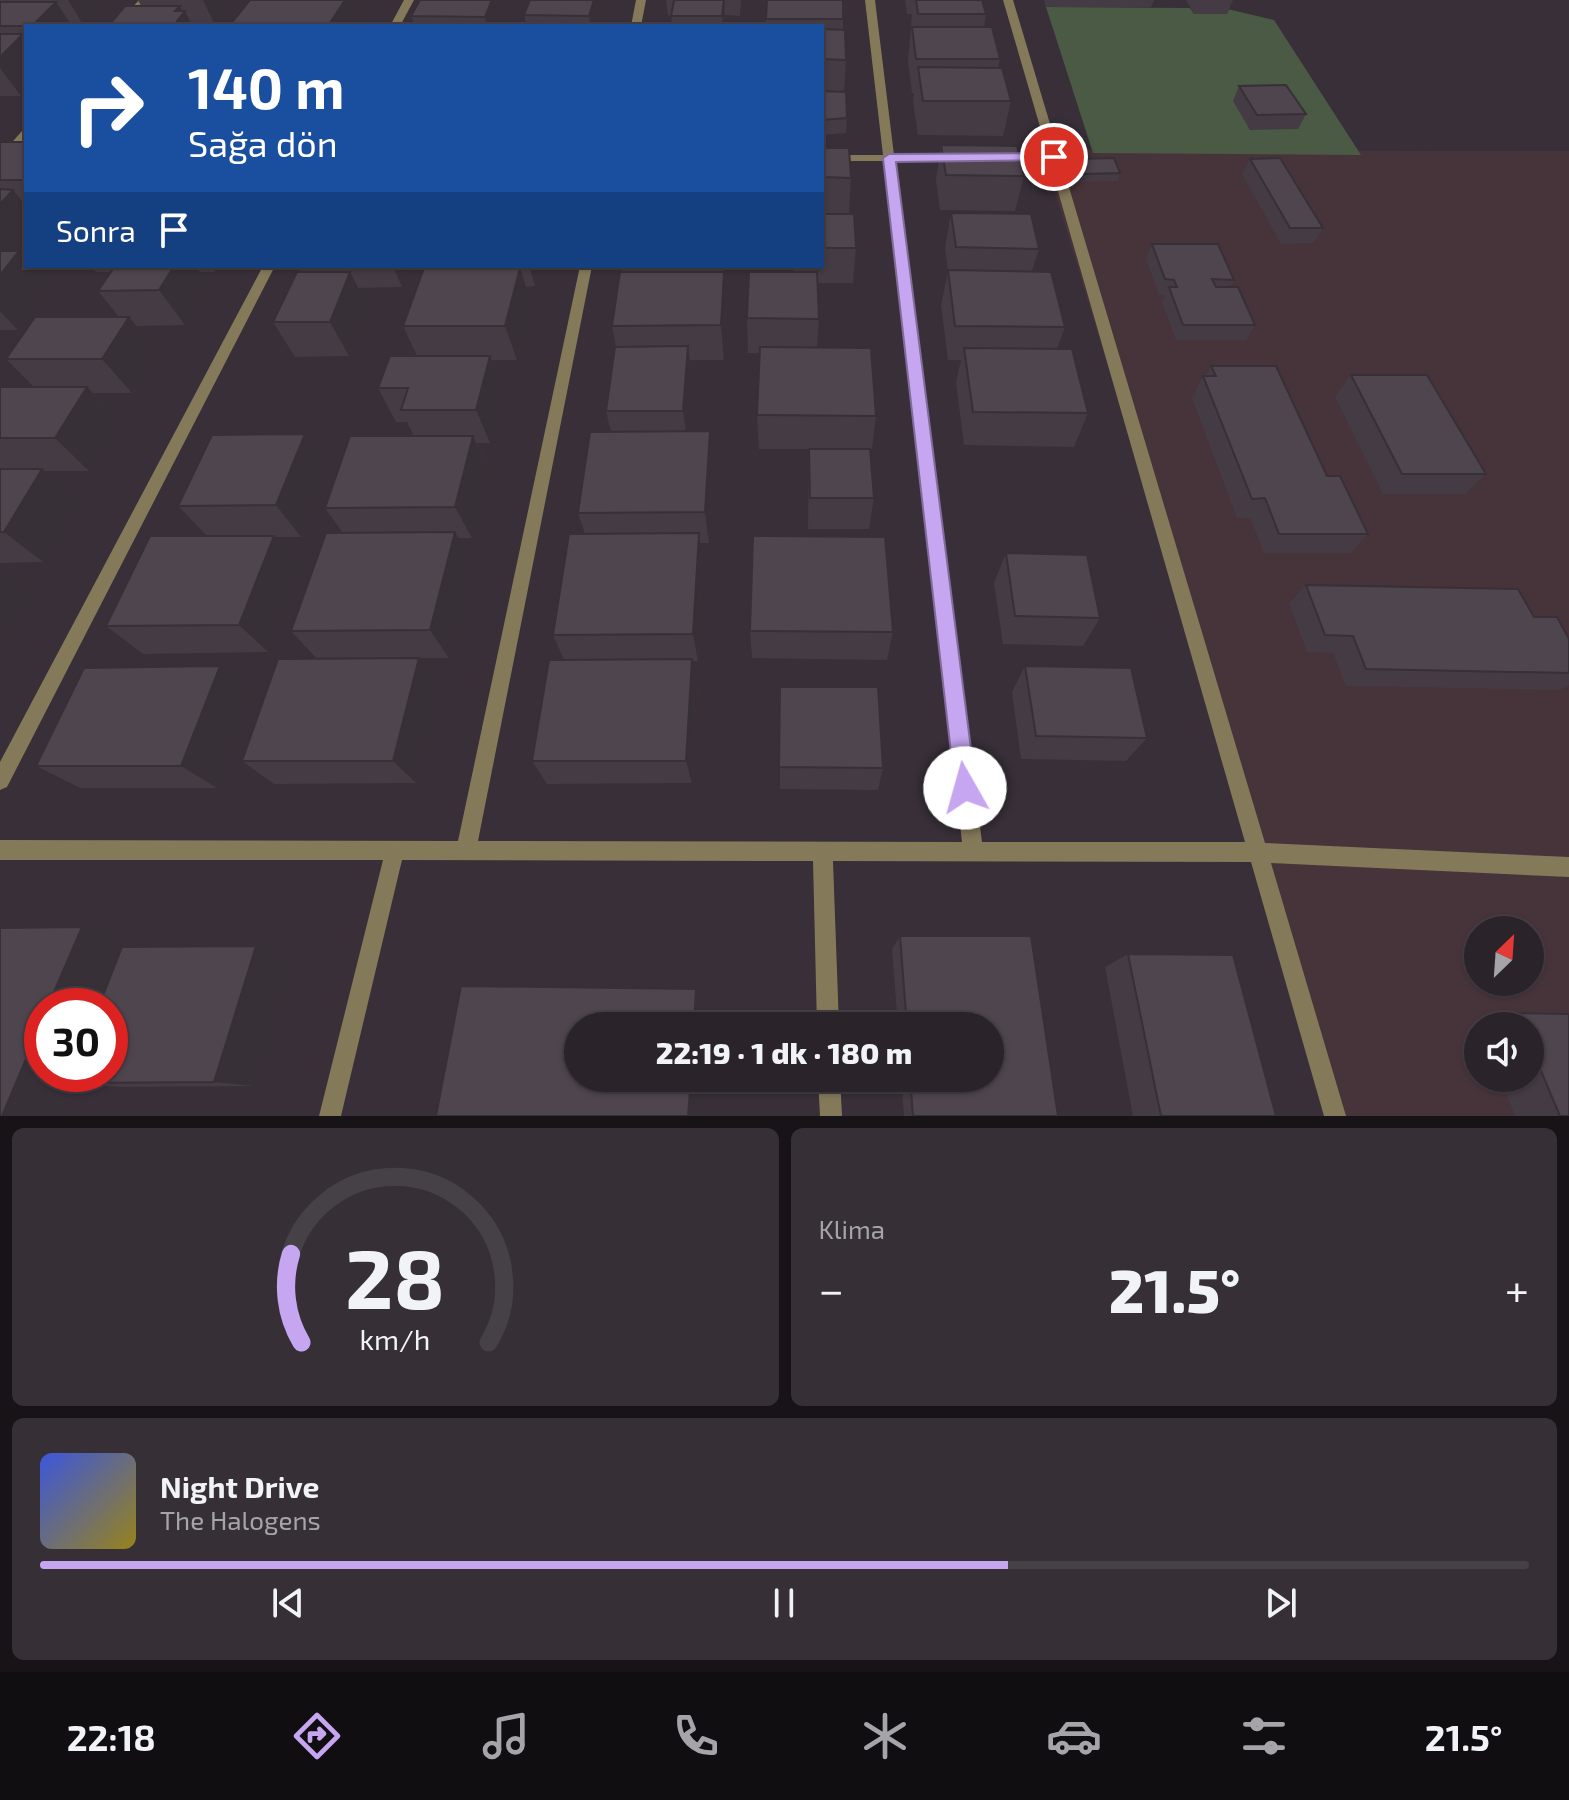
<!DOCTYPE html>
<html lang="tr">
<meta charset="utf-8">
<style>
:root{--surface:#2a232a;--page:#362f36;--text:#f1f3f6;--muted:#a5a4a8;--line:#464047;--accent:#c6a6f0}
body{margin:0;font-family:"Exo 2",sans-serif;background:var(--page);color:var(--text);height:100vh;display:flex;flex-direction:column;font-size:30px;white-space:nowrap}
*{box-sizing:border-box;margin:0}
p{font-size:26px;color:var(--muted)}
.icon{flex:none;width:44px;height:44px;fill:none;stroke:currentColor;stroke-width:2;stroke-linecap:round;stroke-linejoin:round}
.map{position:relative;height:1116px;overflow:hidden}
.details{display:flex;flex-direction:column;gap:12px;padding:12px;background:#171317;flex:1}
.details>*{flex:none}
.banner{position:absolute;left:24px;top:24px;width:800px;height:244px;border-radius:0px;box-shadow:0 2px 6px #0004,0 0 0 2px var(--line);background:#1a4fa0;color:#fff;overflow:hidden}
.needle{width:52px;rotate:25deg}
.tools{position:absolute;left:1464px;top:916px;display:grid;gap:16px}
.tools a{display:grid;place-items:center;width:80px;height:80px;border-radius:50%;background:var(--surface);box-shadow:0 2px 6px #0004,0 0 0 2px var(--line);font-size:40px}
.speed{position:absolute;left:24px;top:988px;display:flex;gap:16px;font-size:40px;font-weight:700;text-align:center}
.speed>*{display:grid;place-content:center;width:104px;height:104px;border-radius:50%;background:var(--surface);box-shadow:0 2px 6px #0004,0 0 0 2px var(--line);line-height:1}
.speed .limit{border:12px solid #d22;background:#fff;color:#111}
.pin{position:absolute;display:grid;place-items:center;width:68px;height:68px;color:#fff;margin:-34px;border:4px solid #fff;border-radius:50%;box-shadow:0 2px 8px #0007}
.me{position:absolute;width:88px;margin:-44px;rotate:353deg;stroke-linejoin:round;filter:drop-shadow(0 0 6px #0008)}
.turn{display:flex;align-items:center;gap:28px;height:168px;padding:0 32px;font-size:36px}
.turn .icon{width:104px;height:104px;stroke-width:2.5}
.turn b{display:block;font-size:56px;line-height:68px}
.then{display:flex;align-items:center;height:76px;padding:0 32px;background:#0003;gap:16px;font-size:30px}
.big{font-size:60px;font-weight:800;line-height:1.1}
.details .card{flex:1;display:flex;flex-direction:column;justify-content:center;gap:12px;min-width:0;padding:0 28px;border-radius:12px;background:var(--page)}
.details .dial{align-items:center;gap:0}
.dial svg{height:208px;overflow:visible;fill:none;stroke:var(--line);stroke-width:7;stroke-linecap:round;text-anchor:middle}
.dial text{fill:var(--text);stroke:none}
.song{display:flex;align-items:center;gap:24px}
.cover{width:96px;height:96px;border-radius:12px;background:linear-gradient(135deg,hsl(230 70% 55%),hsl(50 70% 35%))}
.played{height:8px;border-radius:4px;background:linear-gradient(90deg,var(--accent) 65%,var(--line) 65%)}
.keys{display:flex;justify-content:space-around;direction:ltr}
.heat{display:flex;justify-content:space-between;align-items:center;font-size:44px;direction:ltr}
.details .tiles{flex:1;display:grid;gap:12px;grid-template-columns:1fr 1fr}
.card:last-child{grid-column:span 2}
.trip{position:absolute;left:564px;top:1012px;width:440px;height:80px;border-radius:40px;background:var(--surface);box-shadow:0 2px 6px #0004,0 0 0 2px var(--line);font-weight:800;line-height:80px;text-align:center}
.tabs{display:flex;height:128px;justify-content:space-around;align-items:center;background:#110e11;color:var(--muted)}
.tabs .icon{width:56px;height:56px}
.tabs .selected{color:var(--accent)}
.tabs b{font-size:36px;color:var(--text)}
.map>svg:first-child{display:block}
.commercial{fill:#47343a;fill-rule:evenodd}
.green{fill:#4a5a44}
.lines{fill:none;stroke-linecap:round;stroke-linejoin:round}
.minor{fill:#847959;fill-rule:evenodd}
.wall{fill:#443b44}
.shaded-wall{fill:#373037}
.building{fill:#4f454f;stroke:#373037;stroke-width:2}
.route{fill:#c6a6f0;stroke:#816c9c;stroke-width:2}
</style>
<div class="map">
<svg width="1569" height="1116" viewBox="0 0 1569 1116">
<rect width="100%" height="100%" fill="#382f38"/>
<path class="commercial" d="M1042,150L1569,151V1116H1336ZM1478,930H1530V982H1478ZM1478,1026H1530V1078H1478Z"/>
<path class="green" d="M1046,7L1190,8L1194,14L1223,8L1274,20L1361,155L1093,153Z"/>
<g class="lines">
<path class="minor" d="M139,0H149L126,26H116Z
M404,0H414L400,26H390Z
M636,0H646L641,26H631Z
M865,0H875L894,155H960L965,158L960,161H895L982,842H1245L1049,160H1000L995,157L1000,154H1048L1003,0H1013L1265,843L1569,857V877L1271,863L1346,1116H1324L1251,862L833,861L839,1026H817L813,861L402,860L341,1116H319L383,860H0V840L458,841L580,266H592L478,841L962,842L884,161H822V155H883Z
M26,130V140L4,165L0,166V156L22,131Z
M263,266H275L7,787L0,790V762Z
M818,1078H840L842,1116H820Z"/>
</g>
<path class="wall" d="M0,0H107L109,3L87,26H26V90L21,96H0Z
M138,0H226L229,7L215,25L109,26V25L141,6Z
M420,0H499L505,23L504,26H415L411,16Z
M666,0H741L740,16L725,15V26H672L671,16L668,15Z
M905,0H982L986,14L984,27L1000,59L998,68L1011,101L1003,136L918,135L913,102L914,93H912L908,61L912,14H907Z
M1044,0H1154L1151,7H1046Z
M1186,0H1233L1227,14H1194Z
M362,5L352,20L354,26H231L230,25Z
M600,9L602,26H527L524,15Z
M766,19H843V30L846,60L844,92L847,118L846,133L822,135V26H766Z
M1239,86L1306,114L1298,129L1250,130L1233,101Z
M0,142H26V244L20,252L26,260V266H31L49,286L18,330H0Z
M941,145L1024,176L1015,211L940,210L936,180Z
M822,148L851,178L849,213H822Z
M1076,159L1120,173L1118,181L1079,182L1073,167Z
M1250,159L1323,228L1314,243L1281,244L1242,174Z
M951,213L1039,249L1032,271L1065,327L1057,349L1088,413L1074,447L964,445L956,382L961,360H948L941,305L948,271L945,248Z
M822,214L856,248L853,283H818L819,319L817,348L876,416L872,449H870L874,498L869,529H808L809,449H759L757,415L759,353H748L747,318L794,272V266H822Z
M1152,244L1234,280L1230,287L1255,325L1246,340H1176L1162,302L1165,295H1159L1146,259Z
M91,266H218L215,272H200L208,284L185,325L136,326L156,351L132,393H93L118,420L89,471H44L78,501L43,562L0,563V387H34L6,359L119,317L98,291L111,272H96Z
M298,266H410L402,287L358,288L368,307L349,356L295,357L273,322L302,272Z
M432,266H540L535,286L526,287L531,303L517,360H492L503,390L490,443H477L488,468L472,538H458L471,562L449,658H367L440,685L416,783L274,784L242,761L317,659L291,631L343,533L325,508L414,436L407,422H396L378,388L417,356L403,326L433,268Z
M621,266H723L726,306L724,360H690L692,380L688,431H710L713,464L709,543H700L703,564L698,661H692L697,685L692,783L547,784L532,761L564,660L553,635L585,534L578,513L611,432L606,411L616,347L612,326L622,272Z
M1211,366L1327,476L1368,534L1350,553H1264L1250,518H1237L1192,398L1203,376H1206Z
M1351,375L1486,474L1465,494H1383L1335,397Z
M327,467L301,537H274L300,567L268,652L143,654L106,626L207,536L178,506Z
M1006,553L1100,618L1083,646L1003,644L994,583Z
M1306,585L1534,617L1569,639V685L1560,690L1346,686L1333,653L1307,652L1289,603Z
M750,631L893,632L887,660L752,658Z
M1025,666L1147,738L1126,761L1021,759L1012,692Z
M780,687L883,768L878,790L780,789Z
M252,693L217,788H80L36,766Z
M82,927L127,941L125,947L256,946L291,959L255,1086L120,1087L72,1083L59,1116H0Z
M900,936H1031L1058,1116H904L901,1078H990V1026H898L892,949Z
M1128,954L1276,1116H1133L1105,967Z
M1516,1013L1569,1014V1116H1515L1500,1078H1530V1026H1479L1477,1020Z"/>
<path class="shaded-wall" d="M68,0H107L109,3L87,26H84Z
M203,0H226L229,7L215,25Z
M337,0H360L362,5L352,20L354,26H329Z
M491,0H499L505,23L504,26H487L485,17Z
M594,0H602L600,9L602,26H591L589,16Z
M724,0L725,26H723L722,16Z
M56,2L72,26H32Z
M180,6L183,13L185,11L192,26H174L175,11Z
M23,34L26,39V90L21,96L0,68V57Z
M13,190L26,206V244L20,252L26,260V266H31L49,286L18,330L0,311V204Z
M174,266H196L208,284L185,325L159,290Z
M211,266H218L215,272Z
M393,266H410L402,287Z
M529,266H540L535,286Z
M520,268L531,303L517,360L505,326Z
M350,272L368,307L349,356L330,322Z
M724,272L726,306L724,360L721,325Z
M129,317L156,351L132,393L102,359Z
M0,346L4,350L0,356Z
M688,346L692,380L688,444L683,411Z
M490,356L503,390L490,443L476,410Z
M87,387L118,420L89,471L55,438Z
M710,431L713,464L709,543L705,512Z
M305,434L327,467L301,537L276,505Z
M473,436L488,468L472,538L455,507Z
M42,469L78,501L43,562L4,532Z
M455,532L471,562L449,658L430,630Z
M699,533L703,564L698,661L693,634Z
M274,536L300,567L268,652L239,625Z
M0,565L33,590L0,649Z
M419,658L440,685L416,783L393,761Z
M692,659L697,685L692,783L686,761Z
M220,666L252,693L217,788L181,766Z
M82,927L127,941L102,1006H48Z
M256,946L291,959L255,1086L214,1082Z
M696,989L702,999L700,1026H694Z
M42,1021V1074H76L59,1116H2Z
M691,1078H697L695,1116H688Z"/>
<path class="building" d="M250,0H345L328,26L230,25Z
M420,0H492L485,17L411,16Z
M530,0H594L589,16L524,15Z
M674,0H724L722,16H671Z
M767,0H843V19H766Z
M916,0H982L986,14H918Z
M0,2H56L32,26H0Z
M125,6H180L175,11H185L174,25H109Z
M912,27H992L1000,59H916Z
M822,29L845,30L846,60L822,59Z
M0,34H23L0,57Z
M918,67L1002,68L1011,101H923Z
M1286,85L1306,114L1257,115L1239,86Z
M822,91L846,92L847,118L822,120Z
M0,142H26V180H0Z
M941,145L1017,146L1024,176L946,175Z
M822,148H849L851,178L822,177Z
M1114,158L1120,173L1081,174L1076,159Z
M1280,158L1323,228H1290L1250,159Z
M0,189L13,190L0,204Z
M951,213L1031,214L1039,249L956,247Z
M822,214H854L856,248H822Z
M1152,244H1218L1234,280L1212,279L1216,287H1238L1255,325H1183L1169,287H1177L1174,280L1165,279Z
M0,251H19L0,275Z
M115,266H174L159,290L98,291Z
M424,268H520L505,326H403Z
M948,270L1051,272L1065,327L955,326Z
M297,272H350L330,322H273Z
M620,272H724L721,325L612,326Z
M749,272H817L819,319L747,318Z
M35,317H129L102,359H6Z
M688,346L683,411H606L615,347Z
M760,347L871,348L876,416L757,415Z
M964,348L1072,349L1088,413L973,412Z
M390,356H490L476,410H401L408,388H378Z
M1211,366H1276L1327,476H1340L1368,534H1279L1265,498L1252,499L1203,376H1216Z
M1351,375H1427L1486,474H1402Z
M0,387H87L55,438H0Z
M710,431L705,512L578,513L590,432Z
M305,434L276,505L178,506L212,435Z
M350,436H473L455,507L325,508Z
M809,449H870L874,498H810Z
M0,469H42L4,532H0Z
M455,532L430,630L291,631L326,533Z
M699,533L693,634L553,635L569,534Z
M150,536H274L239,625L106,626Z
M753,536L885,537L893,632L750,631Z
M1006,553L1087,555L1100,618L1015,616Z
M1306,585L1518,589L1534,617H1557L1569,639V673L1366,669L1353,636L1325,635Z
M419,658L393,761H242L278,659Z
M692,659L686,761H532L549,660Z
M220,666L181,766H36L84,668Z
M1025,666L1131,668L1147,738L1036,736Z
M780,687H878L883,768L779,767Z
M82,927L48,1006H42V1021L2,1116H0V928Z
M900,936H1031L1058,1116H913L910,1078H990V1026H907Z
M256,946L214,1082L69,1083L72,1074H110V1006H99L122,947Z
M1128,954L1233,955L1276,1116H1161Z
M461,986L696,989L694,1026H578V1078H691L688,1116H436Z
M1516,1013L1569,1014V1116H1560L1530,1045V1026H1522Z"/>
<path class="route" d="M1054,153L1058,155V160L896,162L976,788L973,796L965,799L958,796L955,788L883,158L889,154Z"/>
</svg>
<div class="tools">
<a><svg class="needle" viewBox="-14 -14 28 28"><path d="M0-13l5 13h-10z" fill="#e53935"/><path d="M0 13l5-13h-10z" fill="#a5a4a8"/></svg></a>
<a><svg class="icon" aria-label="sound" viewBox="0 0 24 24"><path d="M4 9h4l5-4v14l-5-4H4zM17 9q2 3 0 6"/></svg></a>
</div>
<div class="speed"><div class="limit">30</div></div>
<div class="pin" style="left:1054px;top:157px;background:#d93025"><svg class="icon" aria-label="arrive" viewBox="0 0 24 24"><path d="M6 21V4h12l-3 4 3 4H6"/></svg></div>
<svg class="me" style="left:965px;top:788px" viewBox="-20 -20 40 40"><circle r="19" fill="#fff"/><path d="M0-13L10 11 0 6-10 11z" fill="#c6a6f0"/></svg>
<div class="trip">22:19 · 1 dk · 180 m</div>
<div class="banner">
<div class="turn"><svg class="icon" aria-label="right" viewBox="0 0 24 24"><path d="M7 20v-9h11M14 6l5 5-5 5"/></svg><div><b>140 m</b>Sağa dön</div></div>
<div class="then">Sonra<svg class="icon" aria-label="arrive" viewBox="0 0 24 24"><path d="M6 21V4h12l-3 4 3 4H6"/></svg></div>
</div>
</div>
<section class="details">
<div class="tiles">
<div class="card dial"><svg viewBox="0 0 100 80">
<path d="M14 69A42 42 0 1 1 86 69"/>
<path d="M14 69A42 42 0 0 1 10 35" stroke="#c6a6f0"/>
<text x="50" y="56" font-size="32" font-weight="700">28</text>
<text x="50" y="72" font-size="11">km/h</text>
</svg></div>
<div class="card"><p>Klima</p>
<div class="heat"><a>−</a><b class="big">21.5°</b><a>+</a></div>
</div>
<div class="card">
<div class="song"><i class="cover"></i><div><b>Night Drive</b><p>The Halogens</p></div></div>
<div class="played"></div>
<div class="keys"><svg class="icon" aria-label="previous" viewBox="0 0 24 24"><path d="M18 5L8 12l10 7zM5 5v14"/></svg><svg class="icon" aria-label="pause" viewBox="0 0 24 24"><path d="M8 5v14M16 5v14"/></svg><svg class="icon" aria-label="next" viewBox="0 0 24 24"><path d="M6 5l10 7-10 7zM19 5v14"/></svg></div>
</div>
</div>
</section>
<nav class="tabs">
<b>22:18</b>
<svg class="icon selected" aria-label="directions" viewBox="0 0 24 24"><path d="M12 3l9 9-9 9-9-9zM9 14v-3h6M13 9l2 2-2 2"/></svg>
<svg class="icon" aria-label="music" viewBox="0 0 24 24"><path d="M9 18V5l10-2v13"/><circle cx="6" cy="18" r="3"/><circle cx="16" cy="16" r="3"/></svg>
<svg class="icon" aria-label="phone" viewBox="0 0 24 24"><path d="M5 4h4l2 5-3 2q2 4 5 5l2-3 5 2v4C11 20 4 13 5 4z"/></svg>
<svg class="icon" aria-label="climate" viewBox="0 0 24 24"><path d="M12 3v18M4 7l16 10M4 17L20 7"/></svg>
<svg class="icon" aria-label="car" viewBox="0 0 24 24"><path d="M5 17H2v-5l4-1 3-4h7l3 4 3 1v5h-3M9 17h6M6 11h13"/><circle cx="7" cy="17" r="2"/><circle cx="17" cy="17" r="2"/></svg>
<svg class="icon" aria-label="filters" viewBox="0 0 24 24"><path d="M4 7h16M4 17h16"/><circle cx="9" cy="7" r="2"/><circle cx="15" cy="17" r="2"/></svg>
<b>21.5°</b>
</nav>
